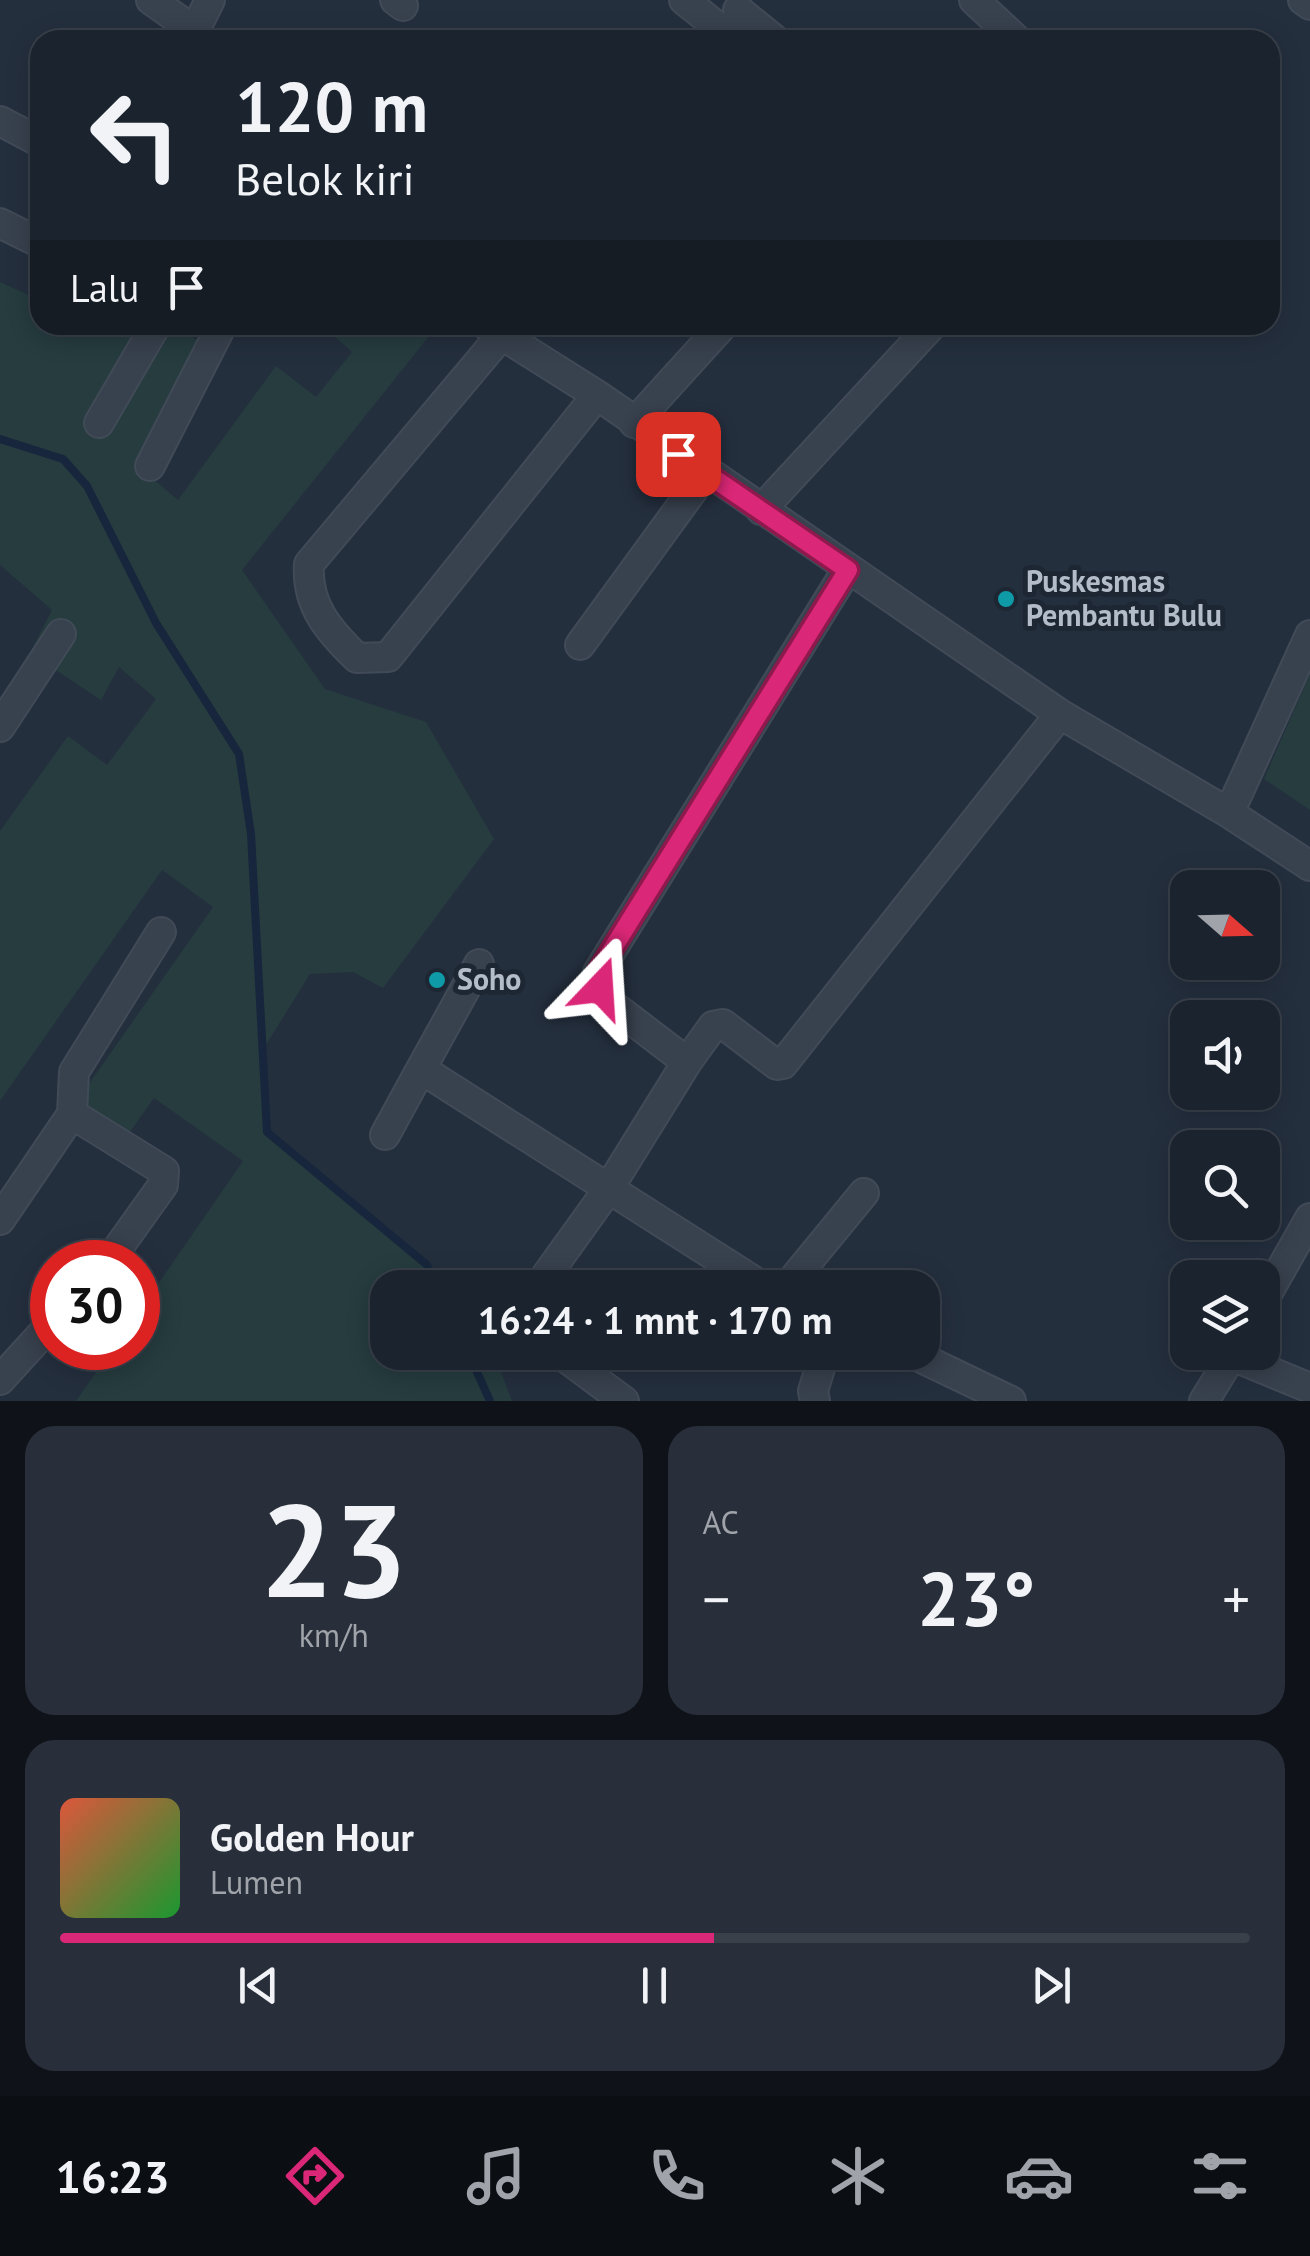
<!DOCTYPE html>
<html lang="id">
<meta charset="utf-8">
<style>
:root{--surface:#1b232e;--page:#282f3a;--text:#f1f3f6;--muted:#a0a4aa;--line:#39404a;--accent:#db2777}
body{margin:0;font-family:"PT Sans",sans-serif;background:var(--page);color:var(--text);height:100vh;display:flex;flex-direction:column;font-size:38px;white-space:nowrap}
*{box-sizing:border-box;margin:0}
p{font-size:32px;color:var(--muted)}
.icon{flex:none;width:55px;height:55px;fill:none;stroke:currentColor;stroke-width:2;stroke-linecap:round;stroke-linejoin:round}
.map{position:relative;height:1401px;overflow:hidden}
.side{display:flex;flex-direction:column;gap:25px;padding:25px;background:#0f1319;flex:1}
.side>*{flex:none}
.top-card{position:absolute;left:30px;top:30px;width:1250px;height:305px;border-radius:30px;box-shadow:0 5px 25px #0003,0 0 0 2px var(--line);background:#1b232e;color:var(--text);overflow:hidden}
.needle{width:65px;rotate:110deg}
.tools{position:absolute;left:1170px;top:870px;display:grid;gap:20px}
.tools a{display:grid;place-items:center;width:110px;height:110px;border-radius:20px;background:var(--surface);box-shadow:0 5px 25px #0003,0 0 0 2px var(--line);font-size:50px}
.speed{position:absolute;left:30px;top:1240px;display:flex;gap:20px;font-size:50px;font-weight:700;text-align:center}
.speed>*{display:grid;place-content:center;width:130px;height:130px;border-radius:50%;background:var(--surface);box-shadow:0 5px 25px #0003,0 0 0 2px var(--line);line-height:1}
.speed .limit{border:15px solid #d22;background:#fff;color:#111}
.pin{position:absolute;display:grid;place-items:center;width:85px;height:85px;color:#fff;margin:-42px;border-radius:20px;box-shadow:0 5px 15px #0006}
.me{position:absolute;width:110px;margin:-55px;rotate:20deg;stroke-linejoin:round;filter:drop-shadow(0 0 8px #0008)}
.turn{display:flex;align-items:center;gap:35px;height:210px;padding:0 40px;font-size:45px}
.turn .icon{width:130px;height:130px;stroke-width:2.5}
.turn b{display:block;font-size:70px;line-height:85px}
.then{display:flex;align-items:center;height:95px;padding:0 40px;background:#0003;gap:20px;font-size:38px}
.big{font-size:75px;font-weight:600;line-height:1.1}
.side .widget{flex:1;display:flex;flex-direction:column;justify-content:center;gap:15px;min-width:0;padding:0 35px;border-radius:30px;background:var(--page)}
.side .dial{align-items:center;gap:0}
.dial b{font-size:130px;line-height:1}
.song{display:flex;align-items:center;gap:30px}
.cover{width:120px;height:120px;border-radius:15px;background:linear-gradient(135deg,hsl(10 70% 55%),hsl(130 70% 35%))}
.played{height:10px;border-radius:5px;background:linear-gradient(90deg,var(--accent) 55%,var(--line) 55%)}
.keys{display:flex;justify-content:space-around;direction:ltr}
.heat{display:flex;justify-content:space-between;align-items:center;font-size:55px;direction:ltr}
.side .tiles{flex:1;display:grid;gap:25px;grid-template-columns:1fr 1fr}
.widget:last-child{grid-column:span 2}
.trip{position:absolute;left:370px;top:1270px;width:570px;height:100px;border-radius:30px;background:var(--surface);box-shadow:0 5px 25px #0003,0 0 0 2px var(--line);font-weight:600;line-height:100px;text-align:center}
.tabs{display:flex;height:160px;justify-content:space-around;align-items:center;background:#0b0e12;color:var(--muted)}
.tabs .icon{width:70px;height:70px}
.tabs .current{color:var(--accent)}
.tabs b{font-size:45px;color:var(--text)}
.map>svg:first-child{display:block}
.green{fill:#263c3f}
.lines{fill:none;stroke-linecap:round;stroke-linejoin:round}
.stream{stroke:#17263c;stroke-width:8}
.minor-casing{stroke:#414a57;stroke-width:32}
.minor{stroke:#38414e;stroke-width:28}
.route-casing{stroke:#8e194d;stroke-width:25}
.route{stroke:#db2777;stroke-width:18}
.culture-dot{fill:#0f9aa8;stroke:#1d2633;stroke-width:4}
.labels{text-anchor:middle;stroke-width:10;stroke-linejoin:round;paint-order:stroke}
.poi-label{font-size:30px;font-weight:bold;fill:#b4bcc9;stroke:#1d2633;text-anchor:start}
</style>
<div class="map">
<svg width="1310" height="1401" viewBox="0 0 1310 1401">
<rect width="100%" height="100%" fill="#242f3e"/>
<path class="green" d="M0,282L40,300V325H171L209,347L145,472L178,500L276,366L316,397L352,352L322,325H438L242,570L325,689L426,722L494,839L383,988L353,972L310,974L261,1053L267,1132L448,1287L388,1288V1352L494,1353L512,1401H76L113,1348H138V1313L243,1161L154,1098L127,1136L77,1101L213,907L162,870L0,1101V831L68,736L107,765L156,699L119,667L101,700L30,653L52,610L0,565Z
M1310,674V810L1264,779Z"/>
<g class="lines">
<path class="stream" d="M0,439L63,459L87,486L156,623L239,754L251,834L267,1132L427,1265L437,1288
M468,1352L490,1401"/>
<g class="minor-casing">
<path id="minor" d="M151,0L192,29
M395,0L403,6
M684,0L734,40
M974,0L1017,40
M1303,0L1310,5
M738,10L775,40
M190,40L210,0
M0,121L40,142
M0,223L40,243
M486,325L597,395L1060,714L1229,813L1310,866
M510,325L309,564C306,605 329,631 357,658L388,657L597,395
M99,423L156,325
M634,423L723,325
M150,466L222,325
M761,510L932,325
M580,645L706,472
M0,727L61,634
M1229,813L1310,635
M479,964L421,1069L765,1288
M687,1062L713,1026L723,1024L777,1065L783,1064L1060,714
M72,1114L164,1171L163,1185L108,1262
M385,1135L421,1069
M0,1220L72,1114L74,1072L161,932
M543,1280L607,1191L687,1062L607,1001L598,972L847,570
M786,1288L864,1193
M1262,1303L1310,1218
M558,1352L624,1401
M909,1352L1011,1401
M1232,1356L1310,1388
M0,1380L52,1323
M815,1401L813,1391L825,1352
M1204,1401L1234,1352"/>
</g>
<use href="#minor" class="minor"/>
</g>
<g class="lines">
<g class="route-casing">
<path id="route" d="M600,988L598,972L848,570L678,454"/>
</g>
<use href="#route" class="route"/>
</g>
<g class="culture-dot">
<circle cx="1006" cy="599" r="10"/>
<circle cx="437" cy="980" r="10"/>
</g>
<g class="labels">
<g class="poi-label">
<text x="1026" y="592">Puskesmas<tspan x="1026" dy="34">Pembantu Bulu</tspan></text>
<text x="457" y="990">Soho</text>
</g>
</g>
</svg>
<div class="tools">
<a><svg class="needle" viewBox="-14 -14 28 28"><path d="M0-13l5 13h-10z" fill="#e53935"/><path d="M0 13l5-13h-10z" fill="#a0a4aa"/></svg></a>
<a><svg class="icon" aria-label="sound" viewBox="0 0 24 24"><path d="M4 9h4l5-4v14l-5-4H4zM17 9q2 3 0 6"/></svg></a>
<a><svg class="icon" aria-label="search" viewBox="0 0 24 24"><circle cx="10" cy="10" r="6"/><path d="M15 15l6 6"/></svg></a>
<a><svg class="icon" aria-label="layers" viewBox="0 0 24 24"><path d="M12 4l9 5-9 5-9-5zM3 14l9 5 9-5"/></svg></a>
</div>
<div class="speed"><div class="limit">30</div></div>
<div class="pin" style="left:678px;top:454px;background:#d93025"><svg class="icon" aria-label="arrive" viewBox="0 0 24 24"><path d="M6 21V4h12l-3 4 3 4H6"/></svg></div>
<svg class="me" style="left:600px;top:988px" viewBox="-20 -20 40 40"><path d="M0-17L14 15 0 8-14 15z" fill="#db2777" stroke="#fff" stroke-width="4"/></svg>
<div class="trip">16:24 · 1 mnt · 170 m</div>
<div class="top-card">
<div class="turn"><svg class="icon" aria-label="left" viewBox="0 0 24 24"><path d="M17 20v-9H6M10 6l-5 5 5 5"/></svg><div><b>120 m</b>Belok kiri</div></div>
<div class="then">Lalu<svg class="icon" aria-label="arrive" viewBox="0 0 24 24"><path d="M6 21V4h12l-3 4 3 4H6"/></svg></div>
</div>
</div>
<section class="side">
<div class="tiles">
<div class="widget dial"><b>23</b><p>km/h</p></div>
<div class="widget"><p>AC</p>
<div class="heat"><a>−</a><b class="big">23°</b><a>+</a></div>
</div>
<div class="widget">
<div class="song"><i class="cover"></i><div><b>Golden Hour</b><p>Lumen</p></div></div>
<div class="played"></div>
<div class="keys"><svg class="icon" aria-label="previous" viewBox="0 0 24 24"><path d="M18 5L8 12l10 7zM5 5v14"/></svg><svg class="icon" aria-label="pause" viewBox="0 0 24 24"><path d="M8 5v14M16 5v14"/></svg><svg class="icon" aria-label="next" viewBox="0 0 24 24"><path d="M6 5l10 7-10 7zM19 5v14"/></svg></div>
</div>
</div>
</section>
<nav class="tabs">
<b>16:23</b>
<svg class="icon current" aria-label="directions" viewBox="0 0 24 24"><path d="M12 3l9 9-9 9-9-9zM9 14v-3h6M13 9l2 2-2 2"/></svg>
<svg class="icon" aria-label="music" viewBox="0 0 24 24"><path d="M9 18V5l10-2v13"/><circle cx="6" cy="18" r="3"/><circle cx="16" cy="16" r="3"/></svg>
<svg class="icon" aria-label="phone" viewBox="0 0 24 24"><path d="M5 4h4l2 5-3 2q2 4 5 5l2-3 5 2v4C11 20 4 13 5 4z"/></svg>
<svg class="icon" aria-label="climate" viewBox="0 0 24 24"><path d="M12 3v18M4 7l16 10M4 17L20 7"/></svg>
<svg class="icon" aria-label="car" viewBox="0 0 24 24"><path d="M5 17H2v-5l4-1 3-4h7l3 4 3 1v5h-3M9 17h6M6 11h13"/><circle cx="7" cy="17" r="2"/><circle cx="17" cy="17" r="2"/></svg>
<svg class="icon" aria-label="filters" viewBox="0 0 24 24"><path d="M4 7h16M4 17h16"/><circle cx="9" cy="7" r="2"/><circle cx="15" cy="17" r="2"/></svg>
</nav>
